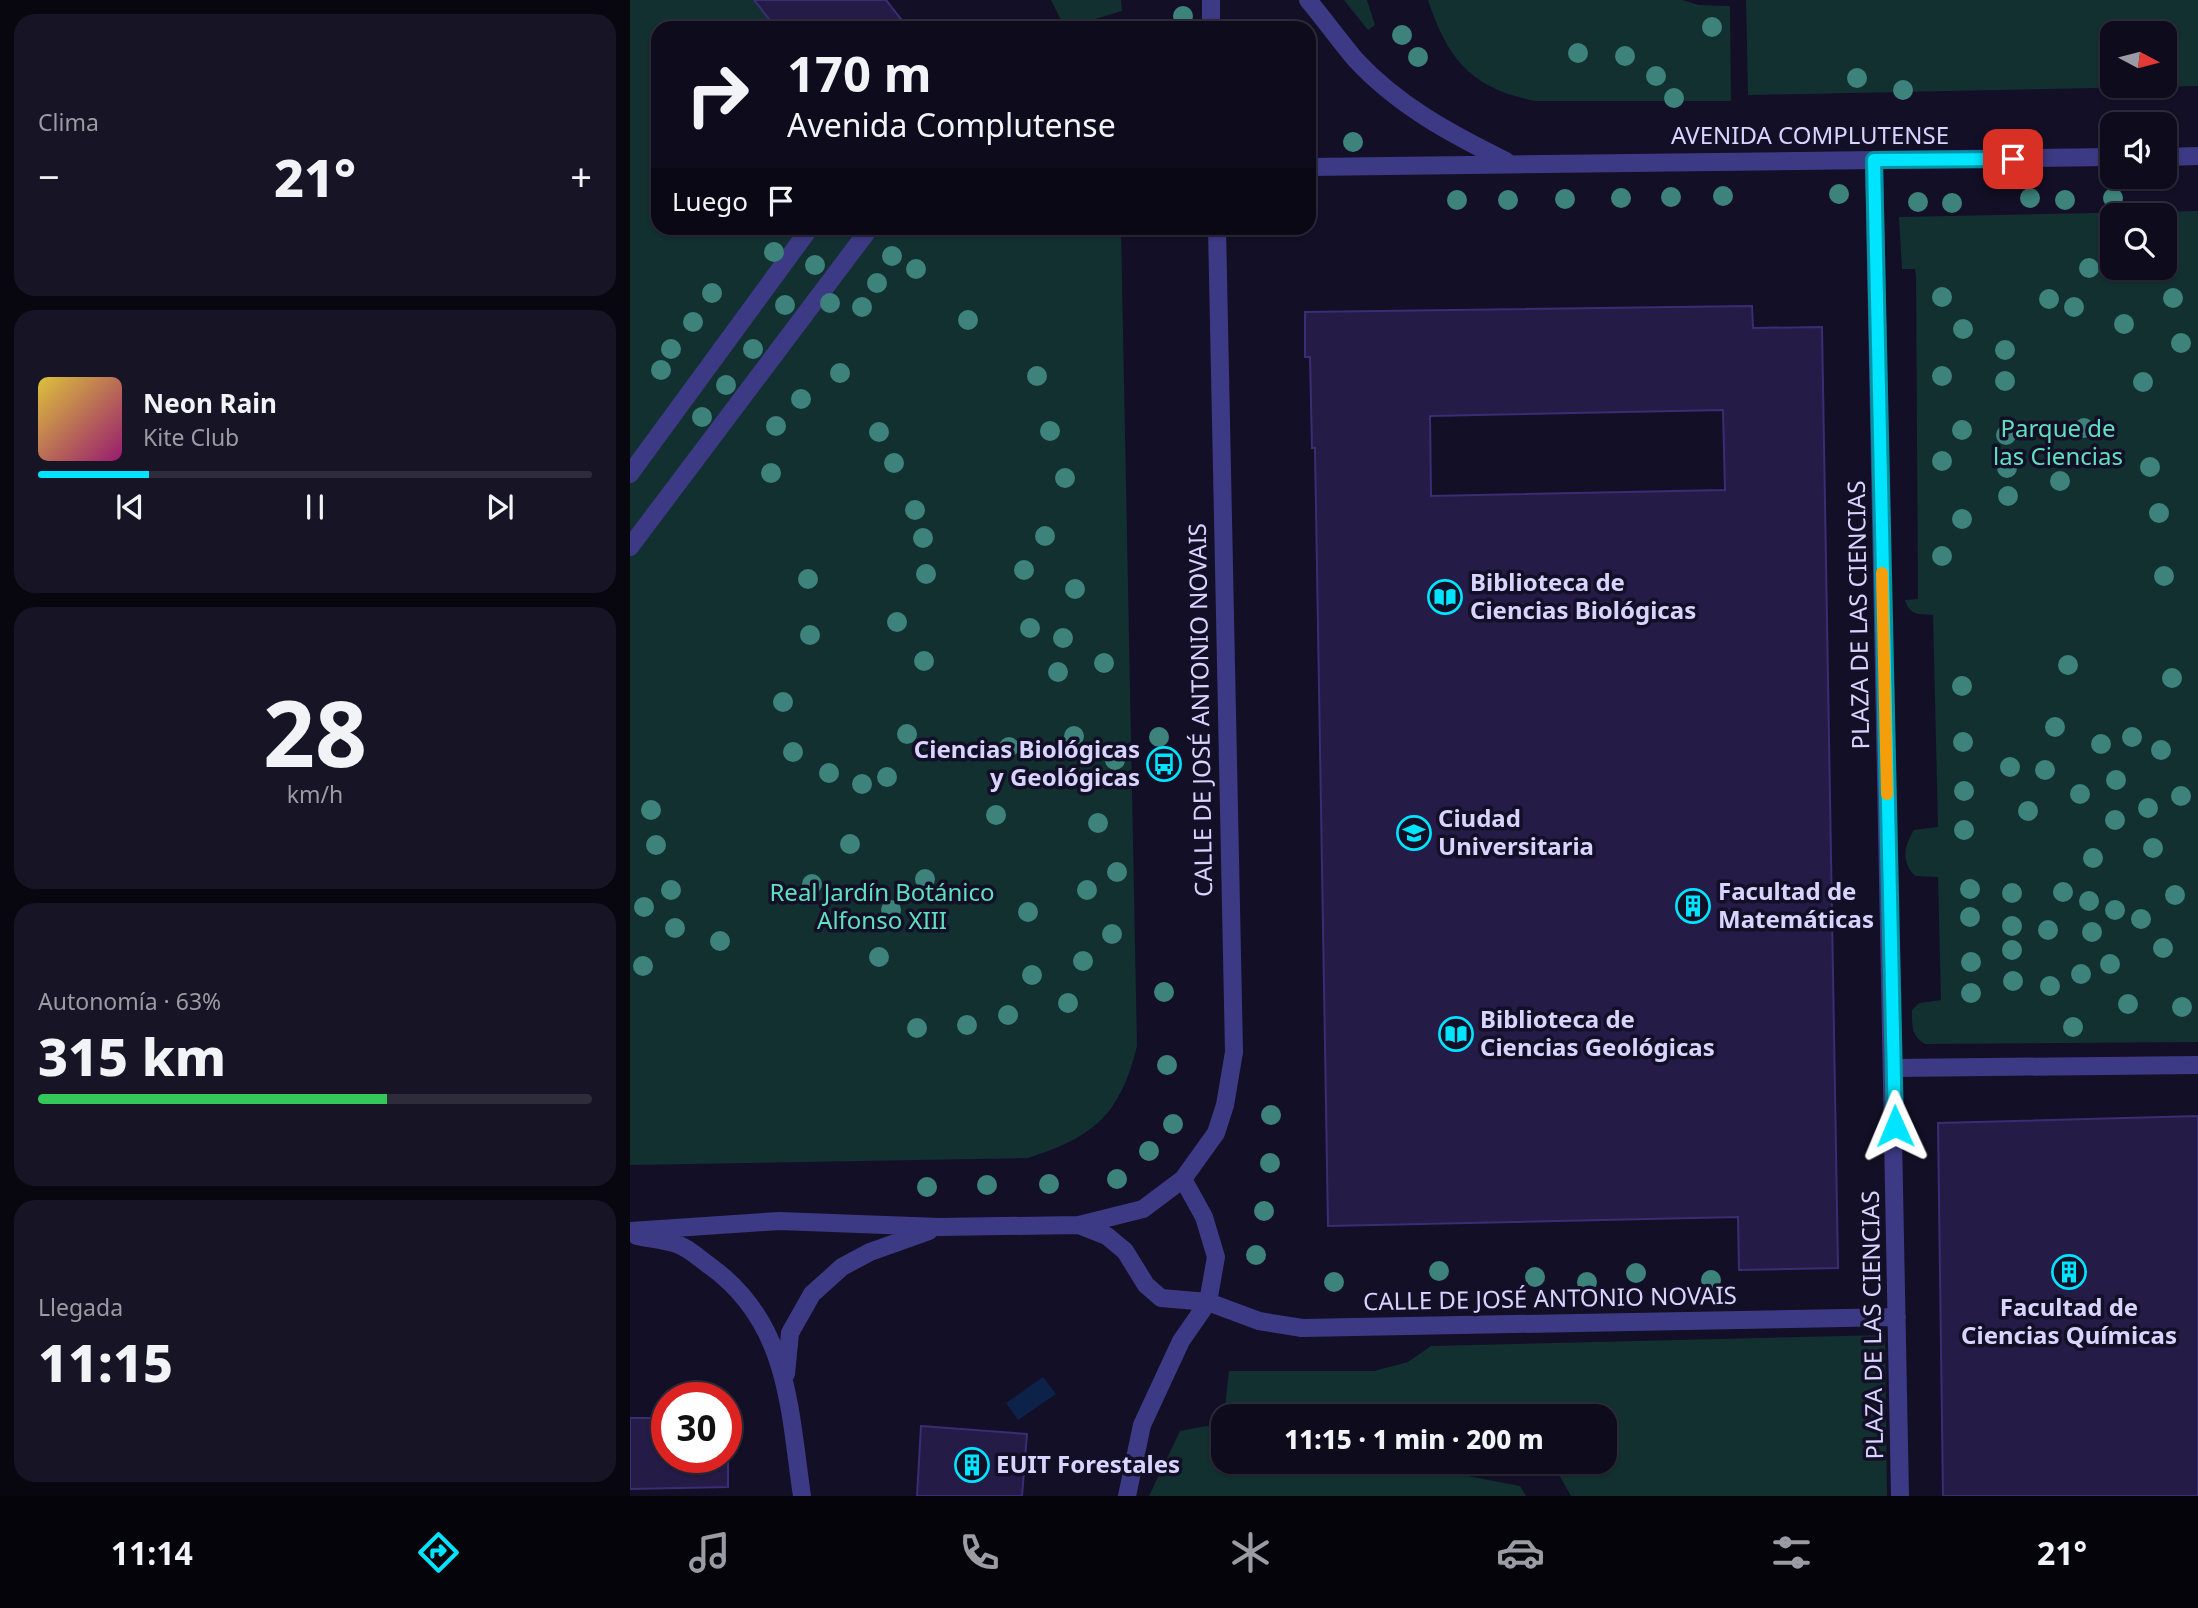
<!DOCTYPE html>
<html lang="es">
<meta charset="utf-8">
<style>
:root{--surface:#0e0b1c;--page:#171425;--text:#f1f3f6;--muted:#9b9ba3;--line:#2e2b3b;--accent:#00e5ff}
body{margin:0;font-family:"Noto Sans",sans-serif;background:var(--page);color:var(--text);height:100vh;display:flex;flex-direction:column;font-size:26px;white-space:nowrap}
*{box-sizing:border-box;margin:0}
p{font-size:23px;color:var(--muted)}
.icon{flex:none;width:38px;height:38px;fill:none;stroke:currentColor;stroke-width:2;stroke-linecap:round;stroke-linejoin:round}
.map{position:relative;flex:1;overflow:hidden}
.panel{display:flex;flex-direction:column;gap:14px;padding:14px;background:#08060f;width:630px}
.panel>*{flex:none}
.hud{position:absolute;left:21px;top:21px;width:665px;height:214px;border-radius:21px;box-shadow:0 2px 5px #0004,0 0 0 2px var(--line);background:#0e0b1c;color:var(--text);overflow:hidden}
.needle{width:46px;rotate:97deg}
.buttons{position:absolute;left:1470px;top:21px;display:grid;gap:14px}
.buttons a{display:grid;place-items:center;width:77px;height:77px;border-radius:14px;background:var(--surface);box-shadow:0 2px 5px #0004,0 0 0 2px var(--line);font-size:35px}
.speed{position:absolute;left:21px;top:1382px;display:flex;gap:14px;font-size:35px;font-weight:700;text-align:center}
.speed>*{display:grid;place-content:center;width:91px;height:91px;border-radius:50%;background:var(--surface);box-shadow:0 2px 5px #0004,0 0 0 2px var(--line);line-height:1}
.speed .limit{border:10px solid #d22;background:#fff;color:#111}
.pin{position:absolute;display:grid;place-items:center;width:60px;height:60px;color:#fff;margin:-30px;border-radius:14px;box-shadow:0 4px 10px #0006}
.me{position:absolute;width:77px;margin:-38px;rotate:359deg;stroke-linejoin:round;filter:drop-shadow(0 0 5px #0008)}
.turn{display:flex;align-items:center;gap:24px;height:147px;padding:0 21px;font-size:32px}
.turn .icon{width:91px;height:91px;stroke-width:2.5}
.turn b{display:block;font-size:49px;line-height:60px}
.then{display:flex;align-items:center;height:66px;padding:0 21px;background:#0003;gap:14px;font-size:26px}
.big{font-size:52px;font-weight:800;line-height:1.1}
.panel .tile{flex:1;display:flex;flex-direction:column;justify-content:center;gap:10px;min-width:0;padding:0 24px;border-radius:21px;background:var(--page)}
.panel .dial{align-items:center;gap:0}
.dial b{font-size:91px;line-height:1}
.song{display:flex;align-items:center;gap:21px}
.cover{width:84px;height:84px;border-radius:10px;background:linear-gradient(135deg,hsl(50 70% 55%),hsl(320 70% 35%))}
.played{height:7px;border-radius:4px;background:linear-gradient(90deg,var(--accent) 20%,var(--line) 20%)}
.keys{display:flex;justify-content:space-around;direction:ltr}
.heat{display:flex;justify-content:space-between;align-items:center;font-size:38px;direction:ltr}
.charge{height:10px;border-radius:5px;background:linear-gradient(90deg,#34c759 63%,var(--line) 0)}
.trip{position:absolute;left:581px;top:1404px;width:406px;height:70px;border-radius:21px;background:var(--surface);box-shadow:0 2px 5px #0004,0 0 0 2px var(--line);font-weight:800;line-height:70px;text-align:center}
.dock{display:flex;height:112px;justify-content:space-around;align-items:center;background:#06040b;color:var(--muted)}
.dock .icon{width:49px;height:49px}
.dock .on{color:var(--accent)}
.dock b{font-size:32px;color:var(--text)}
main{display:flex;flex:1;min-height:0}
.map>svg:first-child{display:block}
.green{fill:#12302f;fill-rule:evenodd}
.water{fill:#0c2248}
.building{fill:#241b47;stroke:#3b2d73;stroke-width:2;fill-rule:evenodd}
.lines{fill:none;stroke-linecap:round;stroke-linejoin:round}
.minor{stroke:#3d3a85;stroke-width:18}
.tree{fill:#3d827b}
.route-casing{stroke:#0095a6;stroke-width:18}
.route{stroke:#00e5ff;stroke-width:12}
.slow{stroke:#f59e0b;stroke-width:12}
.labels{text-anchor:middle;stroke-width:7;stroke-linejoin:round;paint-order:stroke}
.street-label{font-size:24px;fill:#d9d4ff;stroke:#130f26}
.park-label{font-size:24px;fill:#5fe0c0;stroke:#130f26}
.poi-label{font-size:24px;font-weight:bold;fill:#d9d4ff;stroke:#130f26;text-anchor:start}
</style>
<main>
<section class="panel">
<div class="tile"><p>Clima</p>
<div class="heat"><a>−</a><b class="big">21°</b><a>+</a></div>
</div>
<div class="tile">
<div class="song"><i class="cover"></i><div><b>Neon Rain</b><p>Kite Club</p></div></div>
<div class="played"></div>
<div class="keys"><svg class="icon" aria-label="previous" viewBox="0 0 24 24"><path d="M18 5L8 12l10 7zM5 5v14"/></svg><svg class="icon" aria-label="pause" viewBox="0 0 24 24"><path d="M8 5v14M16 5v14"/></svg><svg class="icon" aria-label="next" viewBox="0 0 24 24"><path d="M6 5l10 7-10 7zM19 5v14"/></svg></div>
</div>
<div class="tile dial"><b>28</b><p>km/h</p></div>
<div class="tile"><p>Autonomía · 63%</p><b class="big">315 km</b><div class="charge"></div></div>
<div class="tile"><p>Llegada</p><b class="big">11:15</b></div>
</section>
<div class="map">
<svg width="1568" height="1496" viewBox="0 0 1568 1496">
<rect width="100%" height="100%" fill="#130f26"/>
<path class="green" d="M0,0H256L278,28H28V228H491L507,1046C490,1115 464,1137 398,1158L0,1165Z
M421,0H491L492,11L435,28Z
M714,0H737L745,25L738,30Z
M798,0H1052L1069,5L1100,6L1101,101H905C841,88 818,60 798,0Z
M1116,0H1568V86L1118,95ZM1535,33V86H1482V33Z
M1568,211V1042L1295,1044C1281,1036 1282,1025 1282,1010L1289,1003L1311,1000L1308,877L1285,876C1271,862 1274,846 1284,830L1308,827L1303,615C1289,614 1280,616 1275,600L1288,599L1286,277L1285,269H1272L1269,217ZM1535,215V268H1482V215Z
M1255,1335L1257,1496H941L923,1464L905,1461H975V1416H639L595,1407L599,1371H744L778,1362L801,1346Z
M576,1426L593,1429V1461H760L890,1486L896,1496H519L550,1431Z"/>
<path class="water" d="M413,1377L426,1394L388,1420L376,1403Z"/>
<path class="building" d="M124,0H256L278,28H146Z
M1122,306L1123,328L1192,327L1208,1268L1109,1270L1108,1217L698,1226L685,448H682L680,357H675V312ZM1093,410L1095,490L801,496L800,416Z
M1568,1116V1496H1313L1308,1123Z
M0,1418H37V1458H98V1487L0,1489Z
M291,1426L397,1434L392,1496H287Z"/>
<g class="lines">
<path class="minor" d="M581,0V28
M678,0C694,19 709,40 725,59C767,105 821,134 876,161
M1535,157L1568,156
M1244,160L1270,1496
M679,167L1482,157
M0,474L180,228
M0,547L240,228
M1264,1068L1568,1065
M449,1225L477,1236L495,1251L516,1285L531,1298L578,1302L629,1321L672,1328L1267,1317
M0,1231L149,1221L309,1227L449,1225L513,1209L553,1179L586,1133L595,1105L604,1052L587,228
M7,1236C20,1239 37,1240 49,1245C60,1249 70,1259 80,1266C159,1323 159,1408 172,1496
M156,1374L160,1333L182,1294L212,1267L240,1252L299,1231
M497,1496L512,1425L551,1341L578,1302L586,1257L574,1217L553,1179"/>
</g>
<g class="tree">
<circle cx="553" cy="16" r="10"/>
<circle cx="1082" cy="27" r="10"/>
<circle cx="772" cy="35" r="10"/>
<circle cx="948" cy="53" r="10"/>
<circle cx="995" cy="56" r="10"/>
<circle cx="788" cy="57" r="10"/>
<circle cx="1026" cy="76" r="10"/>
<circle cx="1227" cy="78" r="10"/>
<circle cx="1273" cy="90" r="10"/>
<circle cx="1044" cy="98" r="10"/>
<circle cx="723" cy="142" r="10"/>
<circle cx="1209" cy="194" r="10"/>
<circle cx="1093" cy="196" r="10"/>
<circle cx="1041" cy="197" r="10"/>
<circle cx="991" cy="198" r="10"/>
<circle cx="1400" cy="198" r="10"/>
<circle cx="1483" cy="198" r="10"/>
<circle cx="935" cy="199" r="10"/>
<circle cx="827" cy="200" r="10"/>
<circle cx="878" cy="200" r="10"/>
<circle cx="1435" cy="200" r="10"/>
<circle cx="1288" cy="202" r="10"/>
<circle cx="1322" cy="203" r="10"/>
<circle cx="144" cy="252" r="10"/>
<circle cx="262" cy="256" r="10"/>
<circle cx="185" cy="265" r="10"/>
<circle cx="1459" cy="268" r="10"/>
<circle cx="286" cy="269" r="10"/>
<circle cx="247" cy="283" r="10"/>
<circle cx="82" cy="293" r="10"/>
<circle cx="1312" cy="297" r="10"/>
<circle cx="1543" cy="298" r="10"/>
<circle cx="1419" cy="299" r="10"/>
<circle cx="200" cy="303" r="10"/>
<circle cx="155" cy="305" r="10"/>
<circle cx="232" cy="307" r="10"/>
<circle cx="1444" cy="307" r="10"/>
<circle cx="338" cy="320" r="10"/>
<circle cx="63" cy="322" r="10"/>
<circle cx="1494" cy="324" r="10"/>
<circle cx="1333" cy="329" r="10"/>
<circle cx="1551" cy="343" r="10"/>
<circle cx="41" cy="349" r="10"/>
<circle cx="123" cy="349" r="10"/>
<circle cx="1375" cy="350" r="10"/>
<circle cx="31" cy="370" r="10"/>
<circle cx="210" cy="373" r="10"/>
<circle cx="407" cy="376" r="10"/>
<circle cx="1312" cy="376" r="10"/>
<circle cx="1375" cy="381" r="10"/>
<circle cx="1513" cy="382" r="10"/>
<circle cx="96" cy="385" r="10"/>
<circle cx="171" cy="399" r="10"/>
<circle cx="72" cy="417" r="10"/>
<circle cx="146" cy="426" r="10"/>
<circle cx="1454" cy="428" r="10"/>
<circle cx="1332" cy="430" r="10"/>
<circle cx="420" cy="431" r="10"/>
<circle cx="249" cy="432" r="10"/>
<circle cx="1376" cy="435" r="10"/>
<circle cx="1312" cy="461" r="10"/>
<circle cx="264" cy="463" r="10"/>
<circle cx="1520" cy="467" r="10"/>
<circle cx="1377" cy="468" r="10"/>
<circle cx="141" cy="473" r="10"/>
<circle cx="435" cy="478" r="10"/>
<circle cx="1430" cy="481" r="10"/>
<circle cx="1378" cy="496" r="10"/>
<circle cx="285" cy="510" r="10"/>
<circle cx="1529" cy="513" r="10"/>
<circle cx="1332" cy="519" r="10"/>
<circle cx="415" cy="536" r="10"/>
<circle cx="293" cy="538" r="10"/>
<circle cx="1312" cy="556" r="10"/>
<circle cx="394" cy="570" r="10"/>
<circle cx="296" cy="574" r="10"/>
<circle cx="1534" cy="576" r="10"/>
<circle cx="178" cy="579" r="10"/>
<circle cx="445" cy="589" r="10"/>
<circle cx="267" cy="622" r="10"/>
<circle cx="400" cy="628" r="10"/>
<circle cx="180" cy="635" r="10"/>
<circle cx="433" cy="638" r="10"/>
<circle cx="294" cy="661" r="10"/>
<circle cx="474" cy="663" r="10"/>
<circle cx="1438" cy="665" r="10"/>
<circle cx="428" cy="672" r="10"/>
<circle cx="1542" cy="678" r="10"/>
<circle cx="1332" cy="686" r="10"/>
<circle cx="153" cy="702" r="10"/>
<circle cx="1425" cy="727" r="10"/>
<circle cx="277" cy="734" r="10"/>
<circle cx="444" cy="736" r="10"/>
<circle cx="529" cy="737" r="10"/>
<circle cx="1502" cy="737" r="10"/>
<circle cx="1333" cy="742" r="10"/>
<circle cx="1471" cy="744" r="10"/>
<circle cx="379" cy="747" r="10"/>
<circle cx="1531" cy="750" r="10"/>
<circle cx="163" cy="752" r="10"/>
<circle cx="485" cy="760" r="10"/>
<circle cx="1380" cy="767" r="10"/>
<circle cx="1415" cy="770" r="10"/>
<circle cx="199" cy="773" r="10"/>
<circle cx="257" cy="777" r="10"/>
<circle cx="1486" cy="780" r="10"/>
<circle cx="232" cy="784" r="10"/>
<circle cx="1334" cy="791" r="10"/>
<circle cx="1450" cy="794" r="10"/>
<circle cx="1551" cy="796" r="10"/>
<circle cx="1518" cy="808" r="10"/>
<circle cx="21" cy="810" r="10"/>
<circle cx="1398" cy="811" r="10"/>
<circle cx="366" cy="815" r="10"/>
<circle cx="1485" cy="820" r="10"/>
<circle cx="468" cy="823" r="10"/>
<circle cx="1334" cy="830" r="10"/>
<circle cx="220" cy="844" r="10"/>
<circle cx="26" cy="845" r="10"/>
<circle cx="1523" cy="848" r="10"/>
<circle cx="1463" cy="858" r="10"/>
<circle cx="487" cy="872" r="10"/>
<circle cx="295" cy="879" r="10"/>
<circle cx="182" cy="884" r="10"/>
<circle cx="1340" cy="889" r="10"/>
<circle cx="41" cy="890" r="10"/>
<circle cx="457" cy="890" r="10"/>
<circle cx="1433" cy="892" r="10"/>
<circle cx="1382" cy="893" r="10"/>
<circle cx="1545" cy="895" r="10"/>
<circle cx="1459" cy="901" r="10"/>
<circle cx="14" cy="907" r="10"/>
<circle cx="261" cy="910" r="10"/>
<circle cx="1485" cy="910" r="10"/>
<circle cx="398" cy="912" r="10"/>
<circle cx="1340" cy="917" r="10"/>
<circle cx="1511" cy="919" r="10"/>
<circle cx="1382" cy="926" r="10"/>
<circle cx="45" cy="928" r="10"/>
<circle cx="1418" cy="930" r="10"/>
<circle cx="1462" cy="932" r="10"/>
<circle cx="482" cy="934" r="10"/>
<circle cx="90" cy="941" r="10"/>
<circle cx="1533" cy="948" r="10"/>
<circle cx="1382" cy="950" r="10"/>
<circle cx="249" cy="957" r="10"/>
<circle cx="453" cy="961" r="10"/>
<circle cx="1341" cy="962" r="10"/>
<circle cx="1480" cy="964" r="10"/>
<circle cx="13" cy="966" r="10"/>
<circle cx="1451" cy="974" r="10"/>
<circle cx="402" cy="975" r="10"/>
<circle cx="1383" cy="981" r="10"/>
<circle cx="1420" cy="986" r="10"/>
<circle cx="534" cy="992" r="10"/>
<circle cx="1341" cy="993" r="10"/>
<circle cx="438" cy="1003" r="10"/>
<circle cx="1498" cy="1004" r="10"/>
<circle cx="1552" cy="1007" r="10"/>
<circle cx="378" cy="1015" r="10"/>
<circle cx="337" cy="1025" r="10"/>
<circle cx="1443" cy="1027" r="10"/>
<circle cx="287" cy="1028" r="10"/>
<circle cx="537" cy="1065" r="10"/>
<circle cx="641" cy="1115" r="10"/>
<circle cx="543" cy="1124" r="10"/>
<circle cx="519" cy="1151" r="10"/>
<circle cx="640" cy="1163" r="10"/>
<circle cx="487" cy="1179" r="10"/>
<circle cx="419" cy="1184" r="10"/>
<circle cx="357" cy="1185" r="10"/>
<circle cx="297" cy="1187" r="10"/>
<circle cx="634" cy="1211" r="10"/>
<circle cx="626" cy="1255" r="10"/>
<circle cx="809" cy="1271" r="10"/>
<circle cx="1006" cy="1273" r="10"/>
<circle cx="905" cy="1277" r="10"/>
<circle cx="1081" cy="1280" r="10"/>
<circle cx="704" cy="1282" r="10"/>
<circle cx="957" cy="1282" r="10"/>
</g>
<g class="lines">
<g class="route-casing">
<path id="route" d="M1265,1126L1244,160L1383,159"/>
</g>
<use href="#route" class="route"/>
<path class="slow" d="M1252,573L1257,794"/>
</g>
<defs>
<g id="library-ring" transform="scale(1.75)"><circle r="9.5" fill="#130f26" stroke="#00e5ff" stroke-width="1.5"/><path d="M-6-4Q-3-5.5-.7-3.5V5Q-3 3-6 4ZM6-4Q3-5.5 .7-3.5V5Q3 3 6 4Z" fill="#00e5ff"/></g>
<g id="bus-ring" transform="scale(1.75)"><circle r="9.5" fill="#130f26" stroke="#00e5ff" stroke-width="1.5"/><path d="M-5-6H5V4H4V6H2V4H-2V6H-4V4H-5ZM-3.5-4V0h7V-4ZM-3.5 1.2v1.5H-2V1.2ZM2 1.2v1.5H3.5V1.2Z" fill="#00e5ff"/></g>
<g id="university-ring" transform="scale(1.75)"><circle r="9.5" fill="#130f26" stroke="#00e5ff" stroke-width="1.5"/><path d="M0-5L7-2L0 1L-7-2ZM-4 1L0 2.5L4 1V4Q0 6-4 4Z" fill="#00e5ff"/></g>
<g id="building-ring" transform="scale(1.75)"><circle r="9.5" fill="#130f26" stroke="#00e5ff" stroke-width="1.5"/><path d="M-4-6H4V6H1V3H-1V6H-4ZM-2.5-4.3h1.7v1.8h-1.7ZM.8-4.3h1.7v1.8H.8ZM-2.5-1h1.7V.8h-1.7ZM.8-1h1.7V.8H.8Z" fill="#00e5ff"/></g>
</defs>
<g fill-rule="evenodd">
<use href="#library-ring" x="815" y="597"/>
<use href="#bus-ring" x="534" y="764"/>
<use href="#university-ring" x="784" y="833"/>
<use href="#building-ring" x="1063" y="906"/>
<use href="#library-ring" x="826" y="1034"/>
<use href="#building-ring" x="1439" y="1272"/>
<use href="#building-ring" x="342" y="1465"/>
</g>
<g class="labels">
<g class="street-label">
<text x="1180" y="144">AVENIDA COMPLUTENSE</text>
<text transform="translate(1229 615) rotate(-91)" y="8">PLAZA DE LAS CIENCIAS</text>
<text transform="translate(571 710) rotate(-91)" y="8">CALLE DE JOSÉ ANTONIO NOVAIS</text>
<text transform="translate(920 1299) rotate(-1)" y="8">CALLE DE JOSÉ ANTONIO NOVAIS</text>
<text transform="translate(1243 1325) rotate(-91)" y="8">PLAZA DE LAS CIENCIAS</text>
</g>
<g class="park-label">
<text x="1428" y="437">Parque de<tspan x="1428" dy="28">las Ciencias</tspan></text>
<text x="252" y="901">Real Jardín Botánico<tspan x="252" dy="28">Alfonso XIII</tspan></text>
</g>
<g class="poi-label">
<text x="840" y="591">Biblioteca de<tspan x="840" dy="28">Ciencias Biológicas</tspan></text>
<text x="510" y="758" text-anchor="end">Ciencias Biológicas<tspan x="510" dy="28">y Geológicas</tspan></text>
<text x="808" y="827">Ciudad<tspan x="808" dy="28">Universitaria</tspan></text>
<text x="1088" y="900">Facultad de<tspan x="1088" dy="28">Matemáticas</tspan></text>
<text x="850" y="1028">Biblioteca de<tspan x="850" dy="28">Ciencias Geológicas</tspan></text>
<text x="1439" y="1316" text-anchor="middle">Facultad de<tspan x="1439" dy="28">Ciencias Químicas</tspan></text>
<text x="366" y="1473">EUIT Forestales</text>
</g>
</g>
</svg>
<div class="buttons">
<a><svg class="needle" viewBox="-14 -14 28 28"><path d="M0-13l5 13h-10z" fill="#e53935"/><path d="M0 13l5-13h-10z" fill="#9b9ba3"/></svg></a>
<a><svg class="icon" aria-label="sound" viewBox="0 0 24 24"><path d="M4 9h4l5-4v14l-5-4H4zM17 9q2 3 0 6"/></svg></a>
<a><svg class="icon" aria-label="search" viewBox="0 0 24 24"><circle cx="10" cy="10" r="6"/><path d="M15 15l6 6"/></svg></a>
</div>
<div class="speed"><div class="limit">30</div></div>
<div class="pin" style="left:1383px;top:159px;background:#d93025"><svg class="icon" aria-label="arrive" viewBox="0 0 24 24"><path d="M6 21V4h12l-3 4 3 4H6"/></svg></div>
<svg class="me" style="left:1265px;top:1126px" viewBox="-20 -20 40 40"><path d="M0-17L14 15 0 8-14 15z" fill="#00e5ff" stroke="#fff" stroke-width="4"/></svg>
<div class="trip">11:15 · 1 min · 200 m</div>
<div class="hud">
<div class="turn"><svg class="icon" aria-label="right" viewBox="0 0 24 24"><path d="M7 20v-9h11M14 6l5 5-5 5"/></svg><div><b>170 m</b>Avenida Complutense</div></div>
<div class="then">Luego<svg class="icon" aria-label="arrive" viewBox="0 0 24 24"><path d="M6 21V4h12l-3 4 3 4H6"/></svg></div>
</div>
</div>
</main>
<nav class="dock">
<b>11:14</b>
<svg class="icon on" aria-label="directions" viewBox="0 0 24 24"><path d="M12 3l9 9-9 9-9-9zM9 14v-3h6M13 9l2 2-2 2"/></svg>
<svg class="icon" aria-label="music" viewBox="0 0 24 24"><path d="M9 18V5l10-2v13"/><circle cx="6" cy="18" r="3"/><circle cx="16" cy="16" r="3"/></svg>
<svg class="icon" aria-label="phone" viewBox="0 0 24 24"><path d="M5 4h4l2 5-3 2q2 4 5 5l2-3 5 2v4C11 20 4 13 5 4z"/></svg>
<svg class="icon" aria-label="climate" viewBox="0 0 24 24"><path d="M12 3v18M4 7l16 10M4 17L20 7"/></svg>
<svg class="icon" aria-label="car" viewBox="0 0 24 24"><path d="M5 17H2v-5l4-1 3-4h7l3 4 3 1v5h-3M9 17h6M6 11h13"/><circle cx="7" cy="17" r="2"/><circle cx="17" cy="17" r="2"/></svg>
<svg class="icon" aria-label="filters" viewBox="0 0 24 24"><path d="M4 7h16M4 17h16"/><circle cx="9" cy="7" r="2"/><circle cx="15" cy="17" r="2"/></svg>
<b>21°</b>
</nav>
